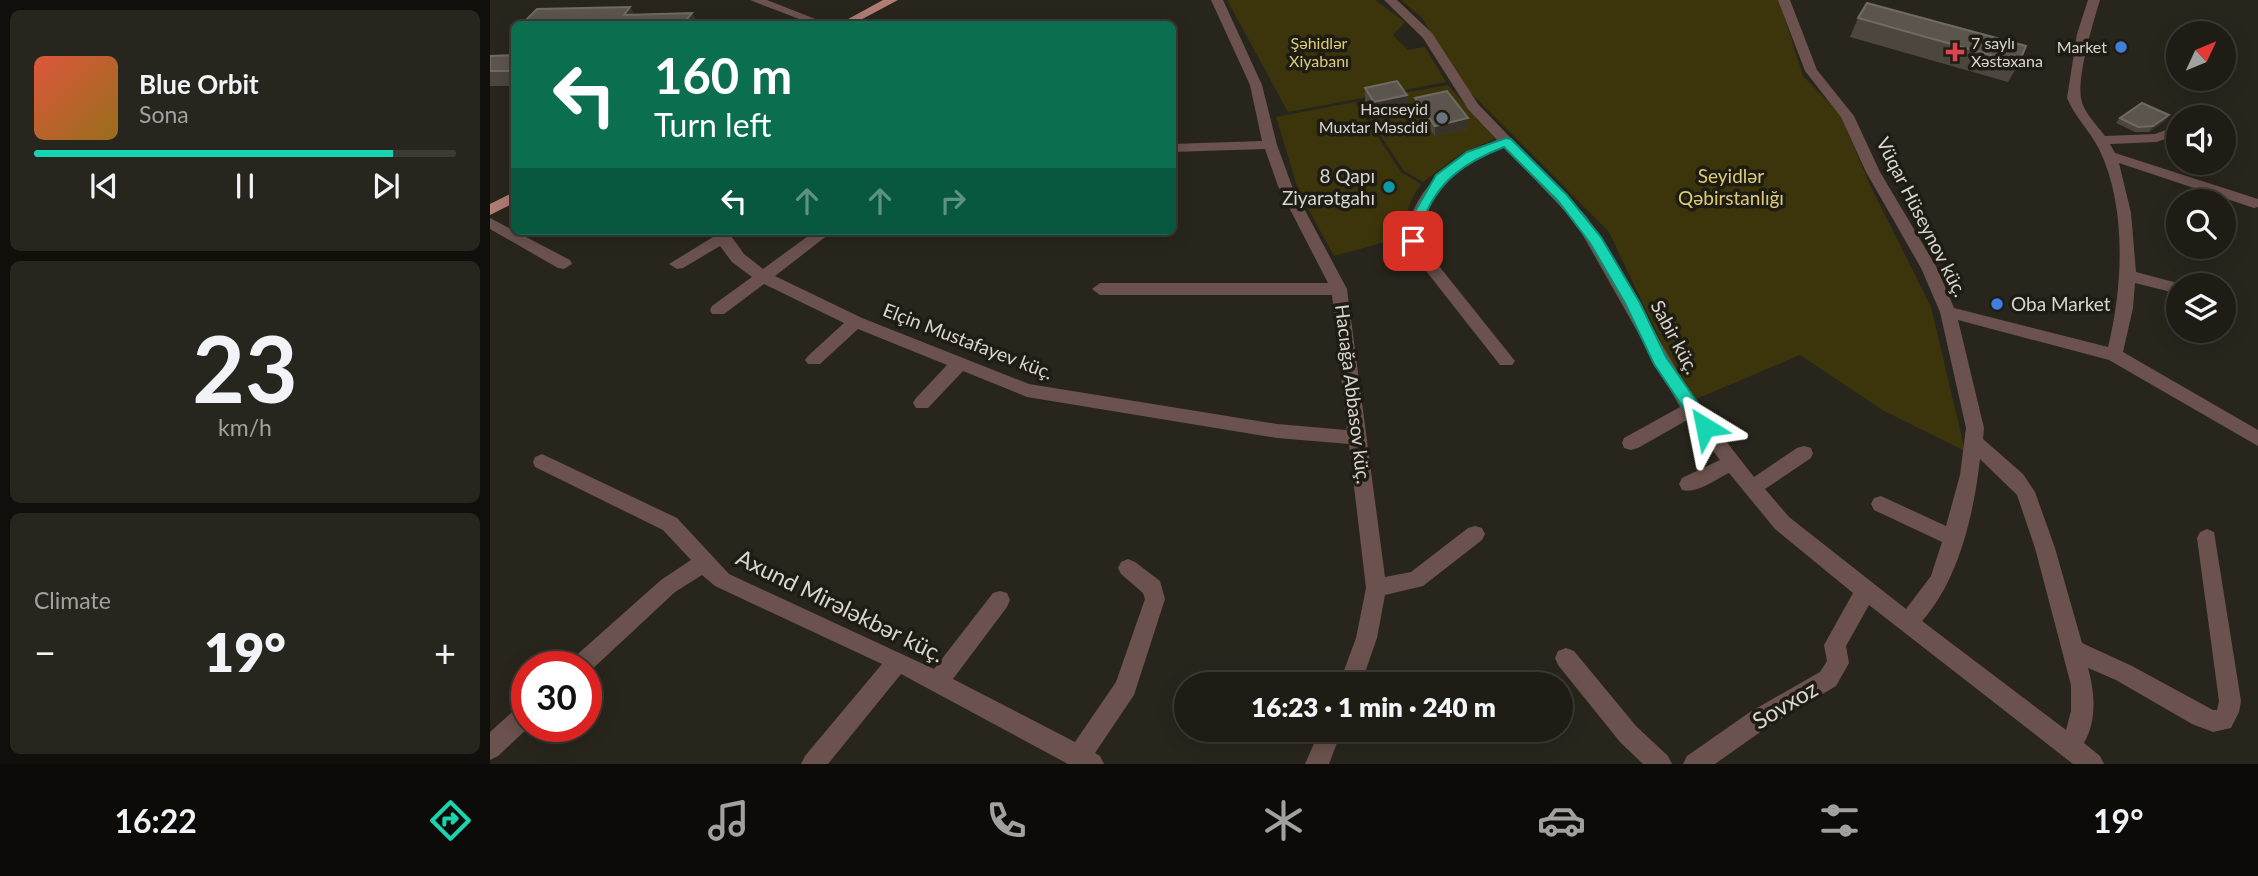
<!DOCTYPE html>
<meta charset="utf-8">
<style>
:root{--surface:#1e1c15;--page:#26251e;--text:#f1f3f6;--muted:#a1a1a0;--line:#3c3a34;--accent:#18d5b2}
body{margin:0;font-family:Lato,sans-serif;background:var(--page);color:var(--text);height:100vh;display:flex;flex-direction:column;font-size:26px;white-space:nowrap}
*{box-sizing:border-box;margin:0}
p{font-size:23px;color:var(--muted)}
.icon{flex:none;width:38px;height:38px;fill:none;stroke:currentColor;stroke-width:2;stroke-linecap:round;stroke-linejoin:round}
.map{position:relative;flex:1;overflow:hidden}
.panel{display:flex;flex-direction:column;gap:10px;padding:10px;background:#100f0c;width:490px}
.panel>*{flex:none}
.hud{position:absolute;left:21px;top:21px;width:665px;height:214px;border-radius:10px;box-shadow:0 4px 18px #0003,0 0 0 2px var(--line);background:#0b6e4f;color:#fff;overflow:hidden}
.needle{width:46px;rotate:46deg}
.tools{position:absolute;left:1676px;top:21px;display:grid;gap:14px}
.tools a{display:grid;place-items:center;width:70px;height:70px;border-radius:50%;background:var(--surface);box-shadow:0 4px 18px #0003,0 0 0 2px var(--line);font-size:35px}
.speed{position:absolute;left:21px;top:651px;display:flex;gap:14px;font-size:35px;font-weight:700;text-align:center}
.speed>*{display:grid;place-content:center;width:91px;height:91px;border-radius:50%;background:var(--surface);box-shadow:0 4px 18px #0003,0 0 0 2px var(--line);line-height:1}
.speed .limit{border:10px solid #d22;background:#fff;color:#111}
.pin{position:absolute;display:grid;place-items:center;width:60px;height:60px;color:#fff;margin:-30px;border-radius:14px;box-shadow:0 4px 10px #0006}
.me{position:absolute;width:77px;margin:-38px;rotate:325deg;stroke-linejoin:round;filter:drop-shadow(0 0 5px #0008)}
.turn{display:flex;align-items:center;gap:24px;height:147px;padding:0 28px;font-size:32px}
.turn .icon{width:91px;height:91px;stroke-width:2.5}
.turn b{display:block;font-size:49px;line-height:60px}
.lanes{display:flex;align-items:center;height:66px;padding:0 28px;background:#0003;justify-content:center;gap:35px;direction:ltr}
.lanes .off{opacity:.35}
.big{font-size:52px;font-weight:800;line-height:1.1}
.panel .card{flex:1;display:flex;flex-direction:column;justify-content:center;gap:10px;min-width:0;padding:0 24px;border-radius:10px;background:var(--page)}
.panel .dial{align-items:center;gap:0}
.dial b{font-size:91px;line-height:1}
.song{display:flex;align-items:center;gap:21px}
.cover{width:84px;height:84px;border-radius:10px;background:linear-gradient(135deg,hsl(10 70% 55%),hsl(40 70% 35%))}
.played{height:7px;border-radius:4px;background:linear-gradient(90deg,var(--accent) 85%,var(--line) 85%)}
.keys{display:flex;justify-content:space-around;direction:ltr}
.heat{display:flex;justify-content:space-between;align-items:center;font-size:38px;direction:ltr}
.trip{position:absolute;left:684px;top:672px;width:399px;height:70px;border-radius:35px;background:var(--surface);box-shadow:0 4px 18px #0003,0 0 0 2px var(--line);font-weight:800;line-height:70px;text-align:center}
.menu{display:flex;height:112px;justify-content:space-around;align-items:center;background:#0c0b08;color:var(--muted)}
.menu .icon{width:49px;height:49px}
.menu .on{color:var(--accent)}
.menu b{font-size:32px;color:var(--text)}
main{display:flex;flex:1;min-height:0}
.map>svg:first-child{display:block}
.green{fill:#3c350c}
.lines{fill:none;stroke-linecap:round;stroke-linejoin:round}
.minor{fill:#6b524e;fill-rule:evenodd}
.major{fill:#b07c74;fill-rule:evenodd}
.wall{fill:#4d463e}
.shaded-wall{fill:#38332a}
.building{fill:#5c554e;stroke:#6f6a62;stroke-width:2}
.route{fill:#18d5b2;stroke:#108a74;stroke-width:2}
.shop-dot{fill:#3f7fe0;stroke:#1f1d13;stroke-width:2.5}
.health-dot{fill:#e0444e;stroke:#1f1d13;stroke-width:2.5}
.worship-dot{fill:#6b7280;stroke:#1f1d13;stroke-width:2.5}
.culture-dot{fill:#0f9aa8;stroke:#1f1d13;stroke-width:2.5}
.labels{text-anchor:middle;stroke-width:7;stroke-linejoin:round;paint-order:stroke}
.far-park-label{font-size:16px;fill:#dccc77;stroke:#1f1d13}
.far-poi-label{font-size:16px;fill:#d7d6d0;stroke:#1f1d13;text-anchor:end}
.poi-label{font-size:19px;fill:#d7d6d0;stroke:#1f1d13;text-anchor:end}
.park-label{font-size:19px;fill:#dccc77;stroke:#1f1d13}
.street-label{font-size:19px;fill:#d7d6d0;stroke:#1f1d13}
.near-street-label{font-size:23px;fill:#d7d6d0;stroke:#1f1d13}
</style>
<main>
<section class="panel">
<div class="card">
<div class="song"><i class="cover"></i><div><b>Blue Orbit</b><p>Sona</p></div></div>
<div class="played"></div>
<div class="keys"><svg class="icon" aria-label="previous" viewBox="0 0 24 24"><path d="M18 5L8 12l10 7zM5 5v14"/></svg><svg class="icon" aria-label="pause" viewBox="0 0 24 24"><path d="M8 5v14M16 5v14"/></svg><svg class="icon" aria-label="next" viewBox="0 0 24 24"><path d="M6 5l10 7-10 7zM19 5v14"/></svg></div>
</div>
<div class="card dial"><b>23</b><p>km/h</p></div>
<div class="card"><p>Climate</p>
<div class="heat"><a>−</a><b class="big">19°</b><a>+</a></div>
</div>
</section>
<div class="map">
<svg width="1768" height="764" viewBox="0 0 1768 764">
<rect width="100%" height="100%" fill="#28261c"/>
<path class="green" d="M737,0H885L915,22L903,35L918,50L935,47L956,82L798,112Z
M911,0H1289L1313,76L1350,114L1381,187L1441,307L1475,451L1394,411L1310,355L1206,399L1181,363L1119,232L971,83L932,18Z
M958,85L1005,139L969,155L933,182L914,171L868,101Z
M865,102L911,172L931,184C919,201 914,216 914,237L844,256L809,192L786,117Z"/>
<g class="lines">
<path class="minor" d="M260,0H277L338,24H322Z
M721,0H733L772,85L787,145L802,186L857,289L895,577L921,572L978,528L985,526L992,528L995,534L992,540L933,586L895,595L887,638L871,684H849L866,638L876,588L859,444L787,438L537,397L473,371L438,408H426L423,403L426,398L457,365L368,329L330,364H318L315,360L318,356L354,323L274,284L234,314H222L220,310L222,306L262,277L242,262L230,246L193,268L187,269L179,264L223,237L219,231L239,233L254,254L273,269L325,231H343L285,276L372,318L539,384L787,424L857,430L842,295H610L602,289L610,283H838L788,186L775,149L682,152V144L772,141L760,85Z
M894,0H907L942,33L988,104L1097,217L1207,404L1264,477L1307,448L1314,446L1321,448L1323,453L1321,458L1275,489L1299,517L1416,609L1441,576L1452,542L1384,510L1381,504L1384,498L1391,496L1456,526L1470,475L1476,428L1450,312L1431,268L1376,172L1351,117L1315,71L1288,0H1300L1327,70L1364,116L1390,172L1447,268L1464,308L1618,347C1633,287 1637,206 1609,149C1600,131 1585,117 1577,98L1587,34L1598,0H1610C1603,22 1587,77 1591,98C1593,112 1607,125 1615,136L1665,134L1689,125V134L1667,142L1620,144L1625,153L1768,199V207L1764,208L1629,163L1641,213L1646,272L1695,285H1689V294L1645,283L1643,308L1633,352L1768,430V446L1619,360L1468,320L1494,428L1493,439L1533,474L1545,492L1565,548L1592,643L1642,666L1723,710H1727L1729,701L1707,538L1710,532L1717,529L1724,532L1751,701L1749,712L1741,728L1723,732L1702,724L1626,680L1598,668C1605,692 1607,721 1594,743L1610,756L1614,764H1583L1379,605L1356,646L1359,663L1346,686L1276,728L1225,764H1193L1197,756L1260,712L1330,672L1337,661L1334,645L1363,593L1285,529L1239,473C1226,479 1207,494 1192,490L1189,484L1192,478L1230,460L1199,419L1148,448L1141,450L1134,448L1132,443L1134,438L1190,407L1086,223L1014,147C999,153 983,159 970,169C948,187 924,223 937,251L1025,361L1022,365H1010L925,257L917,232C925,185 966,156 1007,140L978,109L933,38ZM1490,459L1527,495L1545,548L1581,685V711L1576,730L1432,621C1469,580 1484,513 1490,459Z
M0,218L80,260L82,264L74,269L68,268L0,229Z
M52,454L187,518L239,574L444,669L503,593L510,591L517,593L520,600L517,607L463,679L585,742L626,682L655,599L653,593L631,574L628,568L631,562L638,559L645,562L670,581L675,599L644,695L605,753L610,756L614,764H578L411,674L338,764H311L315,756L392,664L225,586L212,575L185,592L97,674L96,667H78L81,660L171,580L201,560L173,530L45,467L43,462L45,457Z
M1076,648L1084,651L1146,726L1178,756L1182,764H1153L1130,742L1068,665L1065,658L1068,651Z
M37,703V726H40L8,756L0,760V732L29,706Z
M830,730H852L839,764H815Z"/>
<path class="major" d="M393,0H408L363,24H349Z
M24,192V203L0,215V204Z"/>
</g>
<path class="wall" d="M140,7L144,14L202,13L208,24H32Z
M1368,18L1529,63L1518,82L1360,37Z
M24,55V86H0V56Z
M875,88L917,95L916,110L884,117L875,103Z
M925,98L978,118V129L945,136L925,109Z
M1679,115L1675,121L1659,132H1645L1626,123L1630,118Z"/>
<path class="shaded-wall" d="M140,7L149,22L134,15Z
M202,13L208,24H193Z
M917,95L916,110L884,117V102Z
M1679,115L1675,121L1659,132L1663,126Z
M978,118V129L945,136V126Z"/>
<path class="building" d="M1377,3L1536,46L1529,63L1368,18Z
M140,7L134,15L202,13L193,24H101L102,23L32,24L47,9Z
M24,55V71H0V56Z
M907,81L917,95L884,102L875,88Z
M957,91L978,118L945,126L925,98Z
M1652,103L1679,115L1663,126L1648,127L1630,118Z"/>
<path class="route" d="M1016,138L1021,139L1077,195L1111,237L1150,303L1176,357L1221,422L1223,427L1221,431H1209L1164,364L1135,303L1100,243L1068,201L1014,147C975,162 947,181 932,223C930,230 931,238 928,244H918V224L946,175L977,152Z"/>
<g class="shop-dot">
<circle cx="1631" cy="47" r="7"/>
<circle cx="1507" cy="304" r="7"/>
</g>
<path class="health-dot" d="M1461.5 41.5h7v7h7v7h-7v7h-7v-7h-7v-7h7z"/>
<circle class="worship-dot" cx="952" cy="118" r="7"/>
<circle class="culture-dot" cx="899" cy="187" r="7"/>
<g class="labels">
<g class="far-park-label">
<text x="829" y="49">Şəhidlər<tspan x="829" dy="18">Xiyabanı</tspan></text>
</g>
<g class="far-poi-label">
<text x="1481" y="49" text-anchor="start">7 saylı<tspan x="1481" dy="18">Xəstəxana</tspan></text>
<text x="1617" y="53">Market</text>
<text x="938" y="115">Hacıseyid<tspan x="938" dy="18">Muxtar Məscidi</tspan></text>
</g>
<g class="poi-label">
<text x="885" y="183">8 Qapı<tspan x="885" dy="22">Ziyarətgahı</tspan></text>
<text x="1521" y="311" text-anchor="start">Oba Market</text>
</g>
<g class="park-label">
<text x="1241" y="183">Seyidlər<tspan x="1241" dy="22">Qəbirstanlığı</tspan></text>
</g>
<g class="street-label">
<text transform="translate(1432 217) rotate(63)" y="7">Vüqar Hüseynov küç.</text>
<text transform="translate(1185 337) rotate(62)" y="7">Sabir küç.</text>
<text transform="translate(478 341) rotate(21)" y="7">Elçin Mustafayev küç.</text>
<text transform="translate(863 394) rotate(83)" y="7">Hacıağa Abbasov küç.</text>
</g>
<g class="near-street-label">
<text transform="translate(350 606) rotate(26)" y="8">Axund Mirələkbər küç.</text>
<text transform="translate(1295 705) rotate(-31)" y="8">Sovxoz</text>
</g>
</g>
</svg>
<div class="tools">
<a><svg class="needle" viewBox="-14 -14 28 28"><path d="M0-13l5 13h-10z" fill="#e53935"/><path d="M0 13l5-13h-10z" fill="#a1a1a0"/></svg></a>
<a><svg class="icon" aria-label="sound" viewBox="0 0 24 24"><path d="M4 9h4l5-4v14l-5-4H4zM17 9q2 3 0 6"/></svg></a>
<a><svg class="icon" aria-label="search" viewBox="0 0 24 24"><circle cx="10" cy="10" r="6"/><path d="M15 15l6 6"/></svg></a>
<a><svg class="icon" aria-label="layers" viewBox="0 0 24 24"><path d="M12 4l9 5-9 5-9-5zM3 14l9 5 9-5"/></svg></a>
</div>
<div class="speed"><div class="limit">30</div></div>
<div class="pin" style="left:923px;top:241px;background:#d93025"><svg class="icon" aria-label="arrive" viewBox="0 0 24 24"><path d="M6 21V4h12l-3 4 3 4H6"/></svg></div>
<svg class="me" style="left:1215px;top:427px" viewBox="-20 -20 40 40"><path d="M0-17L14 15 0 8-14 15z" fill="#18d5b2" stroke="#fff" stroke-width="4"/></svg>
<div class="trip">16:23 · 1 min · 240 m</div>
<div class="hud">
<div class="turn"><svg class="icon" aria-label="left" viewBox="0 0 24 24"><path d="M17 20v-9H6M10 6l-5 5 5 5"/></svg><div><b>160 m</b>Turn left</div></div>
<div class="lanes"><svg class="icon" aria-label="left" viewBox="0 0 24 24"><path d="M17 20v-9H6M10 6l-5 5 5 5"/></svg><svg class="icon off" aria-label="ahead" viewBox="0 0 24 24"><path d="M12 20V5M6 11l6-6 6 6"/></svg><svg class="icon off" aria-label="ahead" viewBox="0 0 24 24"><path d="M12 20V5M6 11l6-6 6 6"/></svg><svg class="icon off" aria-label="right" viewBox="0 0 24 24"><path d="M7 20v-9h11M14 6l5 5-5 5"/></svg></div>
</div>
</div>
</main>
<nav class="menu">
<b>16:22</b>
<svg class="icon on" aria-label="directions" viewBox="0 0 24 24"><path d="M12 3l9 9-9 9-9-9zM9 14v-3h6M13 9l2 2-2 2"/></svg>
<svg class="icon" aria-label="music" viewBox="0 0 24 24"><path d="M9 18V5l10-2v13"/><circle cx="6" cy="18" r="3"/><circle cx="16" cy="16" r="3"/></svg>
<svg class="icon" aria-label="phone" viewBox="0 0 24 24"><path d="M5 4h4l2 5-3 2q2 4 5 5l2-3 5 2v4C11 20 4 13 5 4z"/></svg>
<svg class="icon" aria-label="climate" viewBox="0 0 24 24"><path d="M12 3v18M4 7l16 10M4 17L20 7"/></svg>
<svg class="icon" aria-label="car" viewBox="0 0 24 24"><path d="M5 17H2v-5l4-1 3-4h7l3 4 3 1v5h-3M9 17h6M6 11h13"/><circle cx="7" cy="17" r="2"/><circle cx="17" cy="17" r="2"/></svg>
<svg class="icon" aria-label="filters" viewBox="0 0 24 24"><path d="M4 7h16M4 17h16"/><circle cx="9" cy="7" r="2"/><circle cx="15" cy="17" r="2"/></svg>
<b>19°</b>
</nav>
